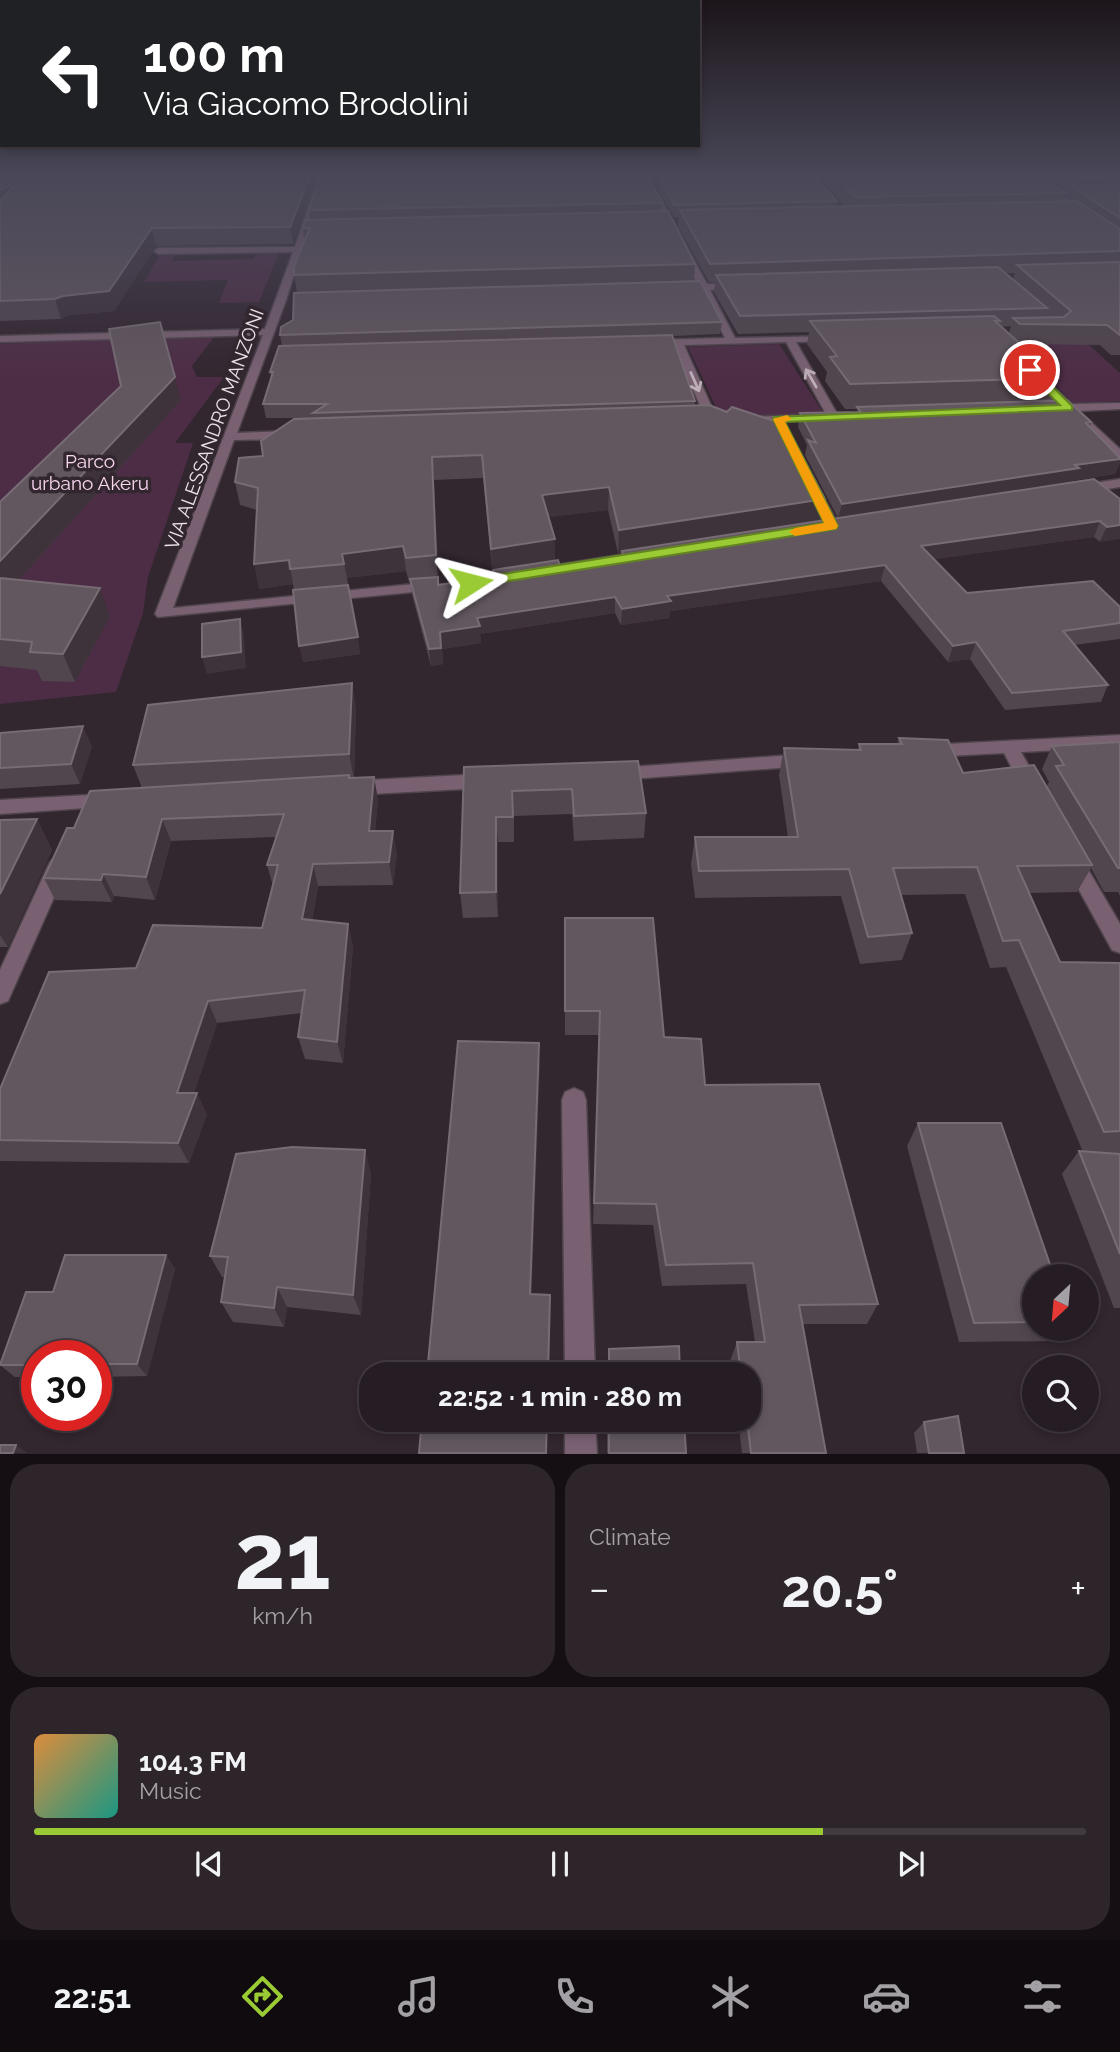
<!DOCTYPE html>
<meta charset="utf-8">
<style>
:root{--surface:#261c23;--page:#2e252b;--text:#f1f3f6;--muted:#a4a1a6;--line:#423a41;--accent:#9acb34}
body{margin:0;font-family:Raleway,sans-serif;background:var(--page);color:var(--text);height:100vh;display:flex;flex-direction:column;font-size:26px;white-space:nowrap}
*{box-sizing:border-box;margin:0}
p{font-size:23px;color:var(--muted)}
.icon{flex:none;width:38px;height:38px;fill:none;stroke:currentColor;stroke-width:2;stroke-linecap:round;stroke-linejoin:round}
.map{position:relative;height:1454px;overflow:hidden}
.drawer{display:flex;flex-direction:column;gap:10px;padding:10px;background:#150f13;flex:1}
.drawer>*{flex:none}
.hud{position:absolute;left:0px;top:0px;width:700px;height:147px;box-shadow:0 4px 10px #0003,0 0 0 2px var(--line);background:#202124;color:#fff;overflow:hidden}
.needle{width:46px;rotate:206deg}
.tools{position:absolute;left:1022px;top:1264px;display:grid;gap:14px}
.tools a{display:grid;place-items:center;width:77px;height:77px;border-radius:50%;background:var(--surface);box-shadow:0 4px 10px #0003,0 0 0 2px var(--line);font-size:35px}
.speed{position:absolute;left:21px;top:1340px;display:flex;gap:14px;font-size:35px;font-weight:700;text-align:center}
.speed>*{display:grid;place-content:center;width:91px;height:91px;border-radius:50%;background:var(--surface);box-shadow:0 4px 10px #0003,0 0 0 2px var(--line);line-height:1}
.speed .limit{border:10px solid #d22;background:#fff;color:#111}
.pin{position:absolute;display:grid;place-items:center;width:60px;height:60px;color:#fff;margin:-30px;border:4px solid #fff;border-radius:50%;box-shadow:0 2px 7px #0007}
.me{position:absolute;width:77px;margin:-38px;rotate:81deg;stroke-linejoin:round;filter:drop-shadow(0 0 5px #0008)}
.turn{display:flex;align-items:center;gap:24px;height:147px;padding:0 28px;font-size:32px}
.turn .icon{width:91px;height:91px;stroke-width:2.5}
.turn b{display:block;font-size:49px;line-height:60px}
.big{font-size:52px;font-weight:700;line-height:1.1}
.drawer .widget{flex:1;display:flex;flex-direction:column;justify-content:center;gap:10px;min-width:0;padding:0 24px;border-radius:28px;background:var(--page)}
.drawer .dial{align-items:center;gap:0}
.dial b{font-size:91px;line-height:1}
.song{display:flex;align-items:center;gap:21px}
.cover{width:84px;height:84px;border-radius:10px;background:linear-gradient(135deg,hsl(30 70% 55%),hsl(170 70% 35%))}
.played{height:7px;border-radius:4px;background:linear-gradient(90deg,var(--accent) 75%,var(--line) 75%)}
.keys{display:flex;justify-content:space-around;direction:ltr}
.heat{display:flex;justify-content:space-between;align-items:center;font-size:38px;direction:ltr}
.drawer .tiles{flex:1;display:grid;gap:10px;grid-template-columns:1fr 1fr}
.widget:last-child{grid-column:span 2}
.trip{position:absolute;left:359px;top:1362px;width:402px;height:70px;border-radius:28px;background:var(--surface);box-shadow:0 4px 10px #0003,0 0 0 2px var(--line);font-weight:700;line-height:70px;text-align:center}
.menu{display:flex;height:112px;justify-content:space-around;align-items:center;background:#0f0b0e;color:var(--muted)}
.menu .icon{width:49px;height:49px}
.menu .active{color:var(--accent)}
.menu b{font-size:32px;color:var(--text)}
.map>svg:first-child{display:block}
.green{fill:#4d2d45}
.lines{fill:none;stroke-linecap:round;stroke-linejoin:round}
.minor-casing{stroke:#4f444c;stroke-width:3}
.minor{fill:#796172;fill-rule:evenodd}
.wall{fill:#51464e;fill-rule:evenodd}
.shaded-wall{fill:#3e323b}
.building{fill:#62575f;stroke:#776c74;stroke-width:2}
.oneway{stroke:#bdaeb8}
.route{fill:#9acb34;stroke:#648422;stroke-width:2}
.slow{fill:#f59e0b}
.labels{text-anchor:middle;stroke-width:7;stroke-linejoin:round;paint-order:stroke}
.far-street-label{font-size:19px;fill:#eae2e7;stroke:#32262f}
.far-park-label{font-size:19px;fill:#f7d6ee;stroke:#32262f}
</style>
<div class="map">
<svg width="1120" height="1454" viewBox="0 0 1120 1454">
<rect width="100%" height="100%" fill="#32262f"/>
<path class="green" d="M279,253L259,302L219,303L228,280L144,282L159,256L175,255L172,261L253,259L256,254Z
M217,333L192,366L197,377H224L175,443H193L148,577L143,613L116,692L0,704V344Z
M1080,337L1120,373V401L1073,403L1010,338Z
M779,344L824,414L721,418L688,347Z"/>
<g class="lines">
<g class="minor-casing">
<path id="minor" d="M319,176H325L286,300L237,433L291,431L297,435L291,439L234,440L173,608L434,582L441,586L434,590L158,617L155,614L263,335L0,342V336L265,329L293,252L158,254L154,251L158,248L295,247Z
M642,176H648L707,284L739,283L744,286L739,289L710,290L735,338L834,336V340L830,341L796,342L839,417L837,419L746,423L740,420L746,417L826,414L786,342L684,345L718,421L708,423L673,345L652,346L647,343L652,340L725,338L701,290L680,291L675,288L698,285Z
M1120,195V199L1050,200L1046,198Z
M1033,375H1041L1072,404L1120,403V409L1079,411L1120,449V460L1116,459L1066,411L1050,410V406L1059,404L1033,379Z
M1120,479V487L1081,493L1075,489L1081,485Z
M813,485L819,489L839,526L837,529L832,530L825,526L807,489Z
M645,551L652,555L650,558L538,576L531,572L538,568Z
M1120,735V747L1021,752L1040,786L1038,791H1024L1004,753L928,757L922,755L919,751L922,747L928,745Z
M806,754L812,756L815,760L812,764L806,766L617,780L610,779L608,774L610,769L617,768Z
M484,774L491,776L493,781L491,786L484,788L351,795L344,793L342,788L344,783L351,781Z
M107,794L114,796L116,801L114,806L0,814V800Z
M1072,851L1079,854L1120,924V953L1112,950L1062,859L1065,854Z
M58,858L65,861L68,866L8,1001L0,1004V970L48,866L51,861Z
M574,1088L583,1092L586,1100L595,1374H565L562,1100L565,1092Z
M565,1419H595L597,1454H565Z"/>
</g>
<use href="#minor" class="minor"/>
</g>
<path class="wall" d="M0,176H318L293,244L156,246L114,311L69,315L61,319L0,321Z
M651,176H814L837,201V206H845L825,184L826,176H1120V355H1111L1100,345L1021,344L1058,378L1051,400L1091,422L1090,427L1120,458V462L1115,474L1075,480L1074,482L1120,499L1100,542L1094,537L934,559L967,593L1120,607V639L1074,645L1108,685L1101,702L1005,710L970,659L948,662L881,581L670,611L669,618L621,625L615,613L480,634L481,643L442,649L443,664L431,666L412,595L411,582H409L406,571L347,578L360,654L303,662L293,584L259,589L257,510L240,505L235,482L263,456L314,418H266L263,404L271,378L270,372L282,346L280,335L293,320L297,293L294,275L304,241L303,228L310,220L309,210L662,203L661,211L695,264L694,281L722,322L720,334L672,336L695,401V406L825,499L820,521L838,518L805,455L807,445L798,427L800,413H856L857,409H845L825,381L827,372L807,344L809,332L738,334L714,292L715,282H709L678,227L679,217H674L657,187L658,177H652ZM1064,195H1069L1067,202H1062ZM1005,273H1015L1013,279ZM1011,326L1009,333L1001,327ZM483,478L493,577L438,584L434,480ZM608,510L618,553H621V561L561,569L555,561L548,517Z
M181,400L19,580L110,616L75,682L42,681L37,670L0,666V502Z
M356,707L354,778L378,799L375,831L397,853L393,885L318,886L312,921L348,924L353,947L343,1063L305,1059L298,1037L302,1013L217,1023L194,1093L207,1114L189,1163L0,1161V1089L136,968L262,928L273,886L267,865L276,837L171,841L155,900L114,896L112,902L55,900L44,878L74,828L142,788L133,765Z
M0,733L92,746L80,784L0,789Z
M899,738L963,773L1047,786L1049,782L1042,769L1052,746L1120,742V896L1118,892H1104L1091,868L1077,892L1029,893L1060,962L1120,963V1308H1114L1062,1174L1079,1151L1083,1152L1006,967L990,968L965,894L901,895L912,933L902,960L860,964L841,896L695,898L691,864L695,837H788L779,775L784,748L858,750L859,744H897Z
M638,761L646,813L644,838L574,841L572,814L514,816V842H498V917L463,918L460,893L464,767Z
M37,819L52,850L8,947H0V820Z
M565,918L705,1085L878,1304L867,1324H803L826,1453H742L738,1419H749V1374H732L730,1361L737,1342H755L746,1284L662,1286L653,1225L593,1224L599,1035H565Z
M918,1123L1034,1276V1328H1064L1052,1341L959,1342L907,1146Z
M371,1173L361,1315L287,1307L284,1327L233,1322L221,1302L225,1277H222L210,1256Z
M166,1255L175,1269L147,1376L96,1377V1356H37V1377H15L0,1365L53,1292Z
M609,1349L680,1374H608Z
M607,1419H684L686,1453H607Z
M924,1422L964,1453H917L914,1433Z"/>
<path class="shaded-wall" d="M310,176H318L293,244L290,227Z
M21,179L0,210V190Z
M152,228L156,246L114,311L69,315L61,319L55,299Z
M175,377L181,400L0,601V561Z
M432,457L434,480L439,580L436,555Z
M1120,459V462L1115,474L1075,480L1074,483L838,519L842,504Z
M609,487L608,510L542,518V495Z
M825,499L820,522L618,553L619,530Z
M1100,521L1094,537L917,562L921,546Z
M1120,525V539L1100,542L1107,527Z
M555,539V563L492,573L491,549Z
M403,546L406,571L347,578L342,554Z
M289,560L293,584L259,589L254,564Z
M885,565L881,581L670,611L669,618L621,625L622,609L667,596Z
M100,588L110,616L75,682L63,654Z
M615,597V613L480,634L481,643L442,649L443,664L431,666L429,649L440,632L477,618Z
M240,619L244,636L246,668L207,674L202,657Z
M358,637L360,654L303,662L299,646Z
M976,642L970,659L948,662L953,646Z
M352,683L356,707L354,779L349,754Z
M83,726L92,746L80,784L71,764Z
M374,777L378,799L373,853L369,831Z
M496,817L498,842V917L496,892Z
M37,819L52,850L8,947L0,935V894Z
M162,819L171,841L155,900L146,877Z
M393,831L397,853L393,885L389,862Z
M313,864L318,886L308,942L302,919Z
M103,874L114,896L112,902L101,880Z
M348,924L353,947L343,1063L337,1042Z
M208,1001L217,1023L187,1114L177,1093Z
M539,1043L540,1067L531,1314L530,1294Z
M197,1093L207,1114L189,1163L178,1143Z
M365,1150L371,1173L361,1315L353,1295Z
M166,1255L175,1269L147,1376L137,1364Z
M277,1287L287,1307L284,1327L274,1308Z
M550,1295L549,1374H548Z
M16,1445L27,1453H13Z"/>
<path class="building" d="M3,176H310L290,227L152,228L109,291L63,296L55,299L0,301V201L21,179L0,190V178Z
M321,176H648L662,203L309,210Z
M659,176H814L837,201L674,205Z
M834,176H1039L1065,193L854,197Z
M1055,176H1120V177L1060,179Z
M1071,186H1120V218Z
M1077,201L1120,229V251L710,264L680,210Z
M668,211L695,264L294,275V266L310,228H303L305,220Z
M1120,262V335L1107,325L1020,324L1013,318L1064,317L1071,311L1017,265Z
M998,267L1047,308L740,316L716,275Z
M700,281L722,322L280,335L281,327L293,320L294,293Z
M994,316L1000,321H995L1058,378L850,384L830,357L837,356L810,321Z
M160,322L175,377L0,561V502L121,386L109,329Z
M672,335L695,401L313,413L327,404H263L273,372H270L279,346Z
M1067,400L1091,422L1086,423L1120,458V459L1075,465L1079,468L842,504L808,440L816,443L800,413L861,412L857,407Z
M709,405L727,412L732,407L786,425L825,499L619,530L609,487L542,495L555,539L491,549L482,455L432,457L436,555L406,558L403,546L342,554L344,564L290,569L289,560L254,564L258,488L235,482L239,458L263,456L261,441L294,419Z
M1094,479L1120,499V525L1107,527L1100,521L921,546L967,593L1093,581L1120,607V623L1063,631L1108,685L1012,693L976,642L953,646L885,565L667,596L671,601L622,609L615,597L477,618L480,626L440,632L441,648L429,649L410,579L438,577V585L493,577V570L558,560L561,569L624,560L622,551Z
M0,578L100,588L63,654L30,652L32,642L0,639Z
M348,585L358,637L299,646L293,590Z
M240,619L241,652L202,657V624Z
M352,683L349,754L133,765L148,705Z
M83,726L71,764L0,768V733Z
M899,738L948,740L963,773L1034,765L1092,865L1017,866L1060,962L1120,963V1131L1104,1132L1019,940L1003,941L977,867L893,868L912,933L868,937L849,869L699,871L695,837H798L784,748L861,750L859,744H902Z
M1120,742V868H1118L1056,766L1064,765L1052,746Z
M638,761L646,813L574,816L572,789L512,791L513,817H496V892L460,893L464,767Z
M349,775V778L374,777L369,831H393L389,862L313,864L302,919L348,924L337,1042L298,1037L305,990L208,1001L177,1093H197L178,1143L0,1140V1089L49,972L136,968L153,925L262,928L278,865H267L284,814L162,819L146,877L103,874L101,880L44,878L67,828H74L90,791Z
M37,819L0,894V820Z
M565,918H653L664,1037L701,1039L705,1085L819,1084L878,1304L799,1305L826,1453H751L747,1419H749V1374H741L737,1342H765L753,1263L666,1265L656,1204L594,1203L600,1011H565Z
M458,1041L539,1043L530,1294L550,1295L548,1374H427Z
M918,1123H1001L1054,1276H1034V1322L974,1323Z
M292,1147L365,1150L353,1295L277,1287L274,1308L221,1302L228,1257L210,1256L236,1154Z
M1079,1151L1120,1154V1254Z
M65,1255H166L137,1364H96V1356H37V1365H0L26,1292H53Z
M679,1346L680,1374H609V1349Z
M958,1416L964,1453H929L924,1422Z
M422,1419H547L546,1453H419Z
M609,1419H684L686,1453H609Z
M0,1445H16L13,1453H0Z"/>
<defs><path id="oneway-shaft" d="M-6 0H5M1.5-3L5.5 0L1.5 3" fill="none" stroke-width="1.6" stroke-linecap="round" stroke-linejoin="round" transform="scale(1.75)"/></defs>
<g class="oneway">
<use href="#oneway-shaft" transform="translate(811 378) rotate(-120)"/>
<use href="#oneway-shaft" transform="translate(695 382) rotate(66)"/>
</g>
<linearGradient id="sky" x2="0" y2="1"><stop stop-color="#1c151a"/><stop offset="0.46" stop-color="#494758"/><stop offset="1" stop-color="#494758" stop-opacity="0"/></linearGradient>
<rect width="1120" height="379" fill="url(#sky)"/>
<path class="route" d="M1027,368H1034L1072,406V410L785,422L838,526L836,529L471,587L464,583L471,579L824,523L773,419L774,417L1060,405L1027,373Z"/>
<path class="slow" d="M787,415L792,419L785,422L838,526L836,529L795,536L789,532L795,528L824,523L773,419Z"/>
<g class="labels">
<g class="far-street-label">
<text transform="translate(214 429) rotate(-70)" y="7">VIA ALESSANDRO MANZONI</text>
</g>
<g class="far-park-label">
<text x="90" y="468">Parco<tspan x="90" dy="22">urbano Akeru</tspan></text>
</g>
</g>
</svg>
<div class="tools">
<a><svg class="needle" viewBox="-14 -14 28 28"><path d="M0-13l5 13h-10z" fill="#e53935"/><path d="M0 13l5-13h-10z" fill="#a4a1a6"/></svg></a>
<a><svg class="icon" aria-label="search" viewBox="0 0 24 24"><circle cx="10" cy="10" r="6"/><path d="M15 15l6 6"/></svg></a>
</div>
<div class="speed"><div class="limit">30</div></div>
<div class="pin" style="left:1030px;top:370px;background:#d93025"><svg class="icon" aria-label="arrive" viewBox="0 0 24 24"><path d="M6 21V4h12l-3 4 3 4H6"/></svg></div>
<svg class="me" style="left:471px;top:583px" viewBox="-20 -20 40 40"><path d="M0-17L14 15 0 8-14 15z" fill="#9acb34" stroke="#fff" stroke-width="4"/></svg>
<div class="trip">22:52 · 1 min · 280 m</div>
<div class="hud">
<div class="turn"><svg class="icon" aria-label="left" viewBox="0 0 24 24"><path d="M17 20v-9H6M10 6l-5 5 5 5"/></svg><div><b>100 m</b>Via Giacomo Brodolini</div></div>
</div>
</div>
<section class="drawer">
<div class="tiles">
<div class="widget dial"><b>21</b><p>km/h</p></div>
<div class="widget"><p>Climate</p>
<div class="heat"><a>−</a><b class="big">20.5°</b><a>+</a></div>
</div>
<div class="widget">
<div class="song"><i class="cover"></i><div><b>104.3 FM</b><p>Music</p></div></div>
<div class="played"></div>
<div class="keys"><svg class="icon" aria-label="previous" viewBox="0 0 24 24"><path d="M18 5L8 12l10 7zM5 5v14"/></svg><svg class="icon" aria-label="pause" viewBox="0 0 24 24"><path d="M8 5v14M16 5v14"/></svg><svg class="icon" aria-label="next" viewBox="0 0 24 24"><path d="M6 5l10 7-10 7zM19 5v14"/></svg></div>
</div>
</div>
</section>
<nav class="menu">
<b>22:51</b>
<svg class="icon active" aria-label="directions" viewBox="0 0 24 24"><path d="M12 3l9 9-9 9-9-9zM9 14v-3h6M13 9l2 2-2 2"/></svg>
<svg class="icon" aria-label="music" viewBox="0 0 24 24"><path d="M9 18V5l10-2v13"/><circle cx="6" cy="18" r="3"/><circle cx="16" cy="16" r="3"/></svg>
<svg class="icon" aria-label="phone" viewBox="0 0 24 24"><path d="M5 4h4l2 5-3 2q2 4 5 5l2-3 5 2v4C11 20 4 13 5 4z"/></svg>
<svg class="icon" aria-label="climate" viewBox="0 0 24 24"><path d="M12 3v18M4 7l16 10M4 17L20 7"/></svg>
<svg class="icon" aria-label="car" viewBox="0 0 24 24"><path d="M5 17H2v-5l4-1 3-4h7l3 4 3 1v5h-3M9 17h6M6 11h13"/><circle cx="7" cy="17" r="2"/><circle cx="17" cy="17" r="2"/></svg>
<svg class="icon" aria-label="filters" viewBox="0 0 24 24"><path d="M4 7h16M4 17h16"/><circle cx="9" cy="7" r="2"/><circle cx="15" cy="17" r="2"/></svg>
</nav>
